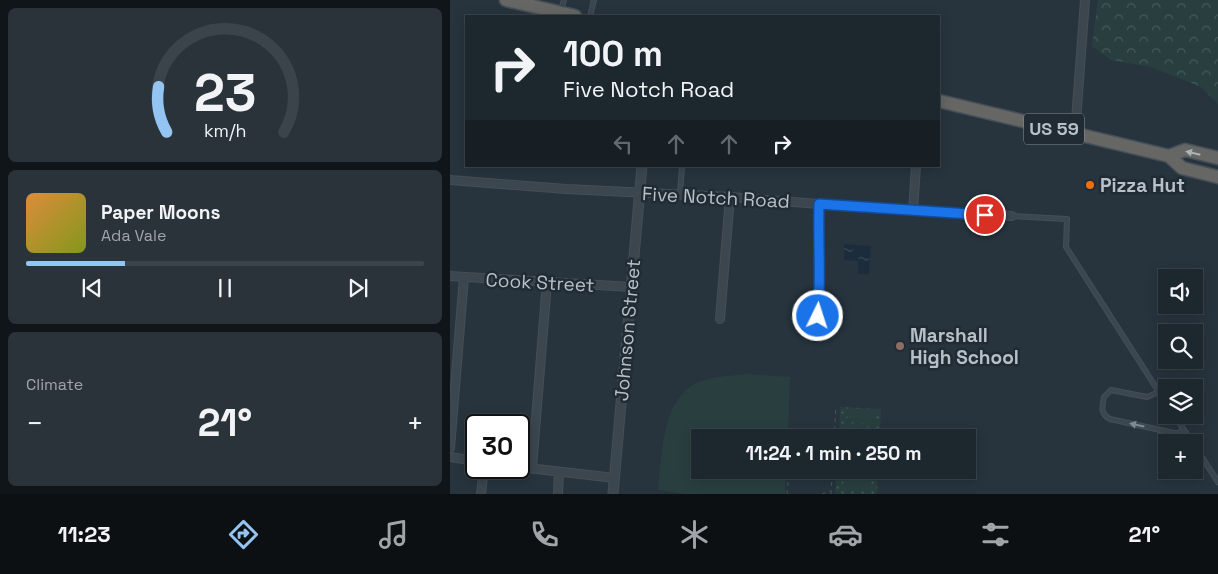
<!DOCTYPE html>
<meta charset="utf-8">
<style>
:root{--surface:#1d272e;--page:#2a333a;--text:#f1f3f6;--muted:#a0a5aa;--line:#3b444a;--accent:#94c4f1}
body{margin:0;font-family:"Space Grotesk",sans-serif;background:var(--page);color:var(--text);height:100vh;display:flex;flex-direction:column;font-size:19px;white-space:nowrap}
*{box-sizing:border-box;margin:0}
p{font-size:16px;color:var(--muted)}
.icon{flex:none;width:28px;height:28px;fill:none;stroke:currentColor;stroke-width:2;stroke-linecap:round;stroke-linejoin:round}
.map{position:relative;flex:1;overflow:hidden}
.details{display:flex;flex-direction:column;gap:8px;padding:8px;background:#101519;width:450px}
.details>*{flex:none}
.banner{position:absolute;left:15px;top:15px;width:475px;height:152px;border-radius:0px;box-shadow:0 2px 12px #0003,0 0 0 1px var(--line);background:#1d272e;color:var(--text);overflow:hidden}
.controls{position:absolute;left:708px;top:269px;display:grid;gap:10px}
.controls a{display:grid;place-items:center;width:45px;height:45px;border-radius:0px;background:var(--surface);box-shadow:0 2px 12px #0003,0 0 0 1px var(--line);font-size:25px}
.speed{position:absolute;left:15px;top:414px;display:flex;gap:10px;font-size:25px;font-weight:700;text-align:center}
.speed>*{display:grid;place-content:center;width:65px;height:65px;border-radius:50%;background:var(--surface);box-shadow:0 2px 12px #0003,0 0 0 1px var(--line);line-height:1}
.speed .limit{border:2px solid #111;border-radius:8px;background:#fff;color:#111}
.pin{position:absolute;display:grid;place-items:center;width:42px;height:42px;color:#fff;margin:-21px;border:2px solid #fff;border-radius:50%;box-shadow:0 1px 5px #0007}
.me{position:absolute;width:55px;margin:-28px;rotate:4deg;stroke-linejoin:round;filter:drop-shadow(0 0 4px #0008)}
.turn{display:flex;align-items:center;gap:18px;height:105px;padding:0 15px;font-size:22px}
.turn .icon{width:65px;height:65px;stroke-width:2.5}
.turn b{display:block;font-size:35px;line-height:42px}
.lanes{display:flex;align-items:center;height:48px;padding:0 15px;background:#0003;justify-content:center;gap:25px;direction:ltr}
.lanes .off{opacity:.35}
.big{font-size:38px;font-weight:700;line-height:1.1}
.details .widget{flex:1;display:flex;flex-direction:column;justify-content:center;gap:8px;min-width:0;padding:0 18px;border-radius:8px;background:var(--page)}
.details .dial{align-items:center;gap:0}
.dial svg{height:130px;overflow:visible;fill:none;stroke:var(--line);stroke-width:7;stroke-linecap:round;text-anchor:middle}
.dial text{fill:var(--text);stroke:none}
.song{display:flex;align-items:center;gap:15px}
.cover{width:60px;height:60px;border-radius:8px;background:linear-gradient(135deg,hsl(30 70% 55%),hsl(70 70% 35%))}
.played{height:5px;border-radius:2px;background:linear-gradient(90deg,var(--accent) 25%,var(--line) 25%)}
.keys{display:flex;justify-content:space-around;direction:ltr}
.heat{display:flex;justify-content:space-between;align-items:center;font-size:28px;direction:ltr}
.trip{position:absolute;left:241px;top:429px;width:285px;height:50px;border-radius:0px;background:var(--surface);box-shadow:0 2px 12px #0003,0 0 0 1px var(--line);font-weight:700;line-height:50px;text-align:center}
.tabs{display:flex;height:80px;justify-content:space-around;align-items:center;background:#0c1012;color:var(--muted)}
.tabs .icon{width:35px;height:35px}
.tabs .current{color:var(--accent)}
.tabs b{font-size:22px;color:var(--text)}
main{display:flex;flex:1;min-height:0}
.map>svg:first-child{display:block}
.forest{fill:url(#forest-crowns)}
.park{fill:url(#park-dots)}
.garden{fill:#293f3f}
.water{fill:url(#water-ripples)}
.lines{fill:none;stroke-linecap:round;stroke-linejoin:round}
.service-casing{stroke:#444f58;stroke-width:6}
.minor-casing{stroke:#444f58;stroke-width:10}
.tertiary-casing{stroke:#444f58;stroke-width:11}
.trunk-casing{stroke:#465059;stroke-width:15}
.path{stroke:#425756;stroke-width:1;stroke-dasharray:4 4;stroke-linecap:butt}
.service{stroke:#3b464f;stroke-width:4}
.minor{stroke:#3b464f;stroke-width:8}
.tertiary{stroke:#3b464f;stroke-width:9}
.trunk{stroke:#666664;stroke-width:12}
.oneway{fill:#abb2ba}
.oneway2{fill:#7f8992}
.route-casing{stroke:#114b97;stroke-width:12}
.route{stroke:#1a73e8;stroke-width:9}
.food-dot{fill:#e8710a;stroke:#202b34;stroke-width:2}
.education-dot{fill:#8d6e63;stroke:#202b34;stroke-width:2}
.labels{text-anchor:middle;stroke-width:5;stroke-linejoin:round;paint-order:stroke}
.shield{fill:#202b34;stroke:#8a939c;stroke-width:1}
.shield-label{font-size:18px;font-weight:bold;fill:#b7c0c9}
.poi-label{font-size:19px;font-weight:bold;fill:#b7c0c9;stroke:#202b34;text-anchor:start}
.street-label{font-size:19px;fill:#b7c0c9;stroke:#202b34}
</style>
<main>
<section class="details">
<div class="widget dial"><svg viewBox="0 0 100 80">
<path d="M14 69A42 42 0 1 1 86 69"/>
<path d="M14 69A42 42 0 0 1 9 41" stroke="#94c4f1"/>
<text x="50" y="56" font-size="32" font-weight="700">23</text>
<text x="50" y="72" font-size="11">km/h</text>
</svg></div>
<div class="widget">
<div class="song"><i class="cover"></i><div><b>Paper Moons</b><p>Ada Vale</p></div></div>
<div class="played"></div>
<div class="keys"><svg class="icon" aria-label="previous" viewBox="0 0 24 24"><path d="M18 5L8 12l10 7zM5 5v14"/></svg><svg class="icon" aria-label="pause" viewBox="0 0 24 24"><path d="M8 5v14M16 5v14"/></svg><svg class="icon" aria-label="next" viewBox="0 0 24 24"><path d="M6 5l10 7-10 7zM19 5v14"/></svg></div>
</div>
<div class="widget"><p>Climate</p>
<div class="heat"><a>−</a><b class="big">21°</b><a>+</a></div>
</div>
</section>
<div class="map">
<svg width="768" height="494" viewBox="0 0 768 494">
<defs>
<pattern id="forest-crowns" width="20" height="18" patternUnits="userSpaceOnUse" patternTransform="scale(1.25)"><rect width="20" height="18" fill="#293f3f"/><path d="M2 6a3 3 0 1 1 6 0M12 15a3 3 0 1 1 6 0" fill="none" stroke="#465959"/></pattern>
<pattern id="park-dots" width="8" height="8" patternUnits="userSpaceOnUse" patternTransform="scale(1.25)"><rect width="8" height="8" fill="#293f3f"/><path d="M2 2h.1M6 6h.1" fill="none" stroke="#465959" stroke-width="1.8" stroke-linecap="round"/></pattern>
<pattern id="water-ripples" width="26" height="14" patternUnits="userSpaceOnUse" patternTransform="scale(1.25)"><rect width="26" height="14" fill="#1b2d3c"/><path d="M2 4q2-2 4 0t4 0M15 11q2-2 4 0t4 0" fill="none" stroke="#3a4a57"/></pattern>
</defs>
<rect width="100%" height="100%" fill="#27343e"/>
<path class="forest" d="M648,0H768V104L751,87L701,67L661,60L642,46Z"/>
<path class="park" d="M390,407L431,409L430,437L389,438Z
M387,470H428L427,494H385Z"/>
<path class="garden" d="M297,374L340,377L338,437L250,438V470H336L335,494H236L208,490C212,458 211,407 241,386C256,376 280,376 297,374Z
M398,410L424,411V424L397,422Z
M397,426L424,428L423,437H396Z
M394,477L421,478L420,491L393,489Z"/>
<path class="water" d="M394,244L421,246L419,274H408V261L394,260Z"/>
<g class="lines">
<g class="service-casing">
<path id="service" d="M111,10L114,0
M140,16L144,0
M230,194L232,166
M563,216L617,219L616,247L716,403
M709,392L697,397L661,390L654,397C652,407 650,414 660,419L724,433H728L734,430
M724,415L742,442
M744,445L768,482"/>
</g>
<g class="minor-casing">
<path id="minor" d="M625,134L635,0
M0,180L116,189L280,197L406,207L562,216
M463,211L466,166
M0,276L181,287
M368,316C370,279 368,242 369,204
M270,319L280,197
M0,448L14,277
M0,457L26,461
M69,467L165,478
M82,468L97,282
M31,494L34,468
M108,494L109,472"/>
</g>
<g class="tertiary-casing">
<path id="tertiary" d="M163,494L192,166"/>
</g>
<g class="trunk-casing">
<path id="trunk" d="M56,0L125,16
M489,101L719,156L732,168L768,177
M719,156L735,150L768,158"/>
</g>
<path class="path" d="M384,438L386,406
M337,494L339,470
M372,494L381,491
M381,494L382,470"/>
<use href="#service" class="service"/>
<use href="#minor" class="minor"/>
<use href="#tertiary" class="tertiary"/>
<use href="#trunk" class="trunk"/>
</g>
<defs><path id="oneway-solid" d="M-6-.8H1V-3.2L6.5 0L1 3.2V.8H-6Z" transform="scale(1.25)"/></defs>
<use class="oneway" href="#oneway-solid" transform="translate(743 153) rotate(-167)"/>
<use class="oneway2" href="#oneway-solid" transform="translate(687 425) rotate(-168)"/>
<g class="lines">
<g class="route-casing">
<path id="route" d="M368,316C371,279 368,242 369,204L535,215"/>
</g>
<use href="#route" class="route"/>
</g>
<circle class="food-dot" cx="640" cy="185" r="5"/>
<circle class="education-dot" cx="450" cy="346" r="5"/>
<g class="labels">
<rect class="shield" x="574" y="113.5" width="60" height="31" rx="4"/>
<g class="shield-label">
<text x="604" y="135">US 59</text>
</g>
<g class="poi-label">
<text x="650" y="192">Pizza Hut</text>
<text x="460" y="342">Marshall<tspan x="460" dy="22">High School</tspan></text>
</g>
<g class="street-label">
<text transform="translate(266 197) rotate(3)" y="7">Five Notch Road</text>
<text transform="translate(90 282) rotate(3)" y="7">Cook Street</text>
<text transform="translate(177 330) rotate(-85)" y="7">Johnson Street</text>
</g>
</g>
</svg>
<div class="controls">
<a><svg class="icon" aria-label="sound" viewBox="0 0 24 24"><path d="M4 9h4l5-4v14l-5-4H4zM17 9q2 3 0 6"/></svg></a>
<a><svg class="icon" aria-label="search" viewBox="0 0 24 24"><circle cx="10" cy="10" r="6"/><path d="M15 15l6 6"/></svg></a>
<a><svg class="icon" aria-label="layers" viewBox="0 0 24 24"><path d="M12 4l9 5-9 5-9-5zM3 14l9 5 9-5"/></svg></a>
<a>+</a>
</div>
<div class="speed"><div class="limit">30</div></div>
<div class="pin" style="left:535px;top:215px;background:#d93025"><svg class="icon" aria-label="arrive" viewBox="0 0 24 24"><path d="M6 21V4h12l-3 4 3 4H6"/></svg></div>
<svg class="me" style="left:368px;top:316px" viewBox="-20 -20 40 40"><circle r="17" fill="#1a73e8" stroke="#fff" stroke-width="3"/><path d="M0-11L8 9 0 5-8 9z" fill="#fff"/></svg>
<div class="trip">11:24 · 1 min · 250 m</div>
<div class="banner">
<div class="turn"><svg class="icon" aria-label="right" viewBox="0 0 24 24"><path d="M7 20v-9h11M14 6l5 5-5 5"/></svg><div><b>100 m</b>Five Notch Road</div></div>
<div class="lanes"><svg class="icon off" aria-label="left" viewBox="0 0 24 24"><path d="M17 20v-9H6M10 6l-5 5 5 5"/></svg><svg class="icon off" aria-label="ahead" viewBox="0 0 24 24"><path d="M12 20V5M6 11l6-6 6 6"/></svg><svg class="icon off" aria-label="ahead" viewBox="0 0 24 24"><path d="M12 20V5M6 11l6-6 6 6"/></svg><svg class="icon" aria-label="right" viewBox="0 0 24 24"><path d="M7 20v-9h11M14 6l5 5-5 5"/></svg></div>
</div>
</div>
</main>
<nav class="tabs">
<b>11:23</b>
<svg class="icon current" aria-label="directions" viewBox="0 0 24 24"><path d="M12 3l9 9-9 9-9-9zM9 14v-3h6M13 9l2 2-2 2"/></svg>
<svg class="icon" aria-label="music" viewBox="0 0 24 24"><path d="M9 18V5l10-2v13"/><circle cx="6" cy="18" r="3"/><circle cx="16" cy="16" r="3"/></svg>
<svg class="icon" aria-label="phone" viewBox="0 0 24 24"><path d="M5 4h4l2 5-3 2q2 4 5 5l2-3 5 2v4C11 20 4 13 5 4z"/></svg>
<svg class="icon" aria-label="climate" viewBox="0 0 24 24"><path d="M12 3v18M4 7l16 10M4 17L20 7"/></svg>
<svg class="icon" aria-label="car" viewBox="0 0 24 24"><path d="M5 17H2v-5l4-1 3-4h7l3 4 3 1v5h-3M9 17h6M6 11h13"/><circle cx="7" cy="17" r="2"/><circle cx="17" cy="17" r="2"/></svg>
<svg class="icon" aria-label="filters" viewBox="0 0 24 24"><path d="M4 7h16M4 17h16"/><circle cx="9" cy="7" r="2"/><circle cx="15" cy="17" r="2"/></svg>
<b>21°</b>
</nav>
